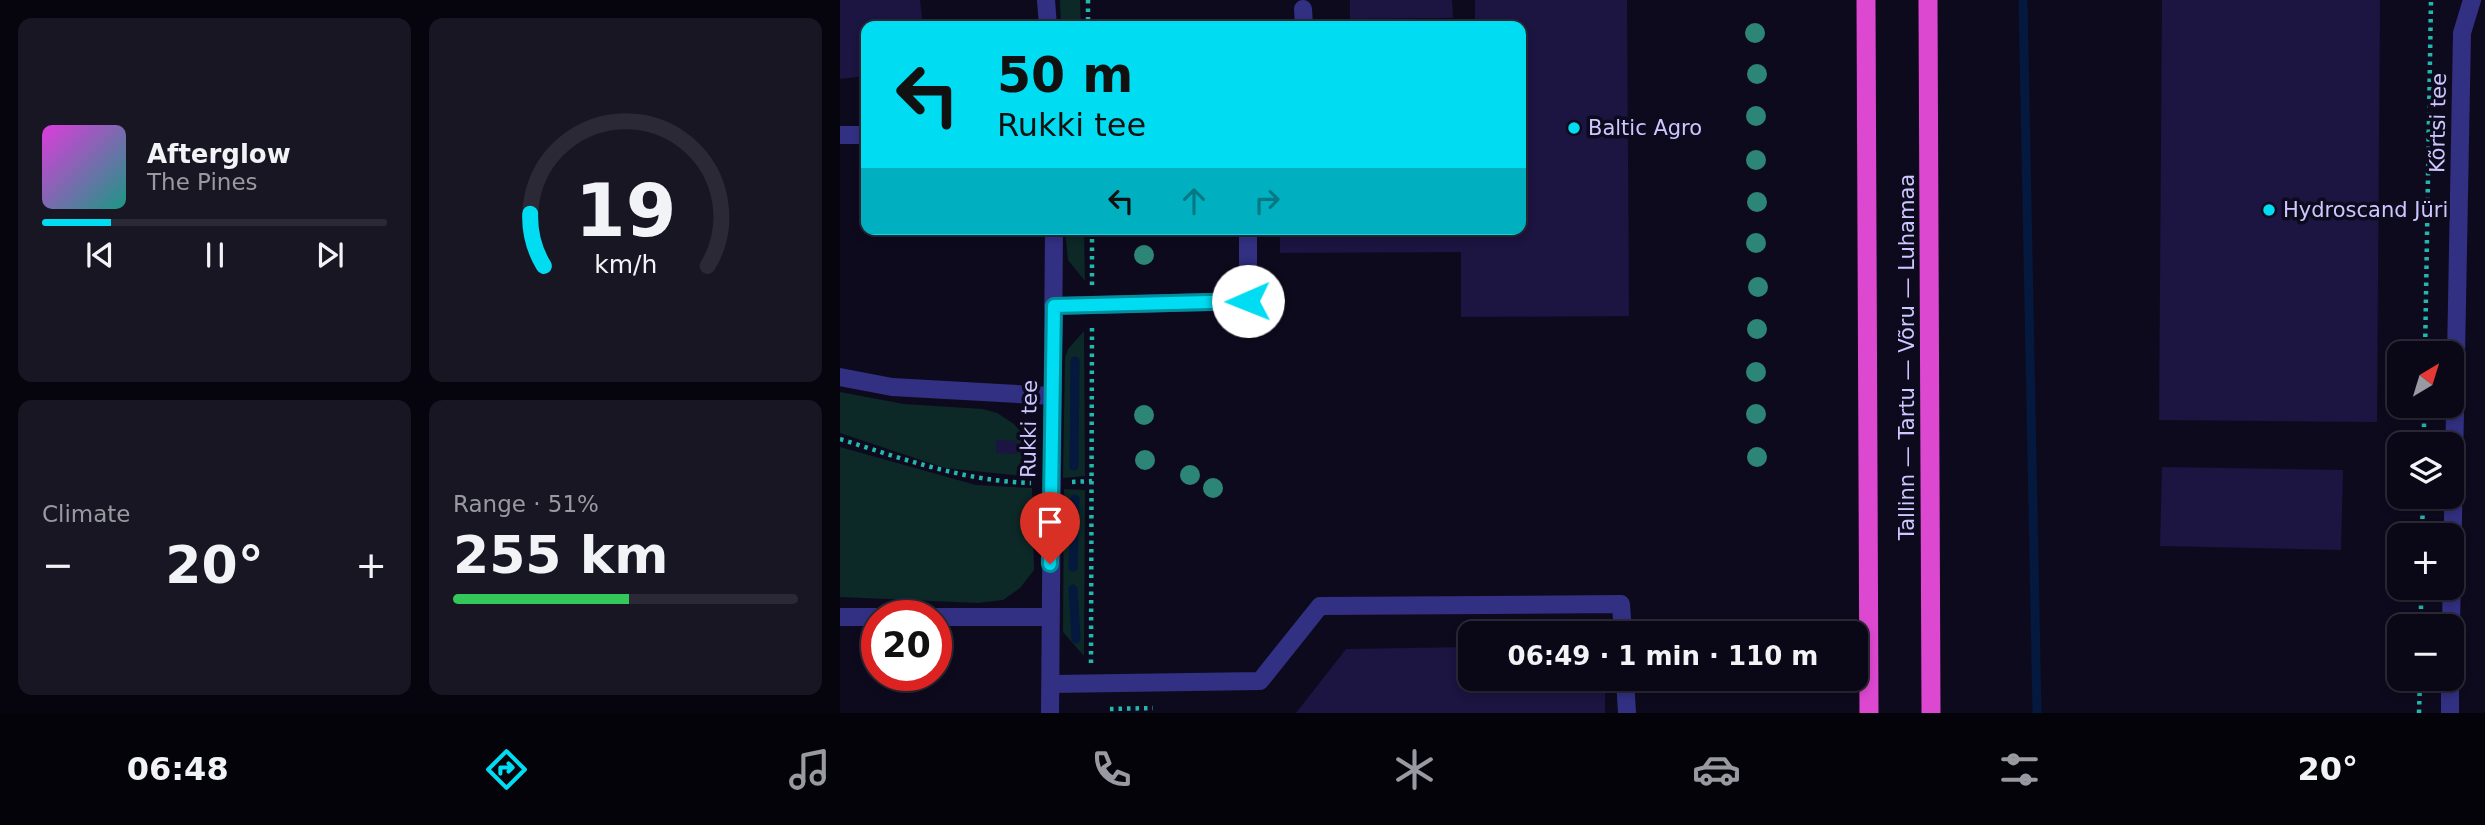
<!DOCTYPE html>
<meta charset="utf-8">
<style>
:root{--surface:#0a0816;--page:#181623;--text:#f1f3f6;--muted:#999aa1;--line:#2a2935;--accent:#00ddf2}
body{margin:0;font-family:"DejaVu Sans",sans-serif;background:var(--page);color:var(--text);height:100vh;display:flex;flex-direction:column;font-size:26px;white-space:nowrap}
*{box-sizing:border-box;margin:0}
p{font-size:23px;color:var(--muted)}
.icon{flex:none;width:38px;height:38px;fill:none;stroke:currentColor;stroke-width:2;stroke-linecap:round;stroke-linejoin:round}
.map{position:relative;flex:1;overflow:hidden}
.details{display:flex;flex-direction:column;gap:18px;padding:18px;background:#06040c;width:840px}
.details>*{flex:none}
.hud{position:absolute;left:21px;top:21px;width:665px;height:214px;border-radius:14px;box-shadow:0 4px 10px #0003,0 0 0 2px var(--line);background:#00ddf2;color:#111;overflow:hidden}
.needle{width:46px;rotate:38deg}
.tools{position:absolute;left:1547px;top:341px;display:grid;gap:14px}
.tools a{display:grid;place-items:center;width:77px;height:77px;border-radius:14px;background:var(--surface);box-shadow:0 4px 10px #0003,0 0 0 2px var(--line);font-size:35px}
.speed{position:absolute;left:21px;top:600px;display:flex;gap:14px;font-size:35px;font-weight:700;text-align:center}
.speed>*{display:grid;place-content:center;width:91px;height:91px;border-radius:50%;background:var(--surface);box-shadow:0 4px 10px #0003,0 0 0 2px var(--line);line-height:1}
.speed .limit{border:10px solid #d22;background:#fff;color:#111}
.pin{position:absolute;display:grid;place-items:center;width:60px;height:60px;color:#fff;margin:-72px -30px;border-radius:50% 50% 50% 0;rotate:-45deg;box-shadow:0 0 7px #0007}
.pin .icon{rotate:45deg}
.me{position:absolute;width:77px;margin:-38px;rotate:269deg;stroke-linejoin:round;filter:drop-shadow(0 0 5px #0008)}
.turn{display:flex;align-items:center;gap:24px;height:147px;padding:0 21px;font-size:32px}
.turn .icon{width:91px;height:91px;stroke-width:2.5}
.turn b{display:block;font-size:49px;line-height:60px}
.lanes{display:flex;align-items:center;height:66px;padding:0 21px;background:#0003;justify-content:center;gap:35px;direction:ltr}
.lanes .off{opacity:.35}
.big{font-size:52px;font-weight:700;line-height:1.1}
.details .card{flex:1;display:flex;flex-direction:column;justify-content:center;gap:10px;min-width:0;padding:0 24px;border-radius:14px;background:var(--page)}
.details .dial{align-items:center;gap:0}
.dial svg{height:182px;overflow:visible;fill:none;stroke:var(--line);stroke-width:7;stroke-linecap:round;text-anchor:middle}
.dial text{fill:var(--text);stroke:none}
.song{display:flex;align-items:center;gap:21px}
.cover{width:84px;height:84px;border-radius:10px;background:linear-gradient(135deg,hsl(300 70% 55%),hsl(170 70% 35%))}
.played{height:7px;border-radius:4px;background:linear-gradient(90deg,var(--accent) 20%,var(--line) 20%)}
.keys{display:flex;justify-content:space-around;direction:ltr}
.heat{display:flex;justify-content:space-between;align-items:center;font-size:38px;direction:ltr}
.charge{height:10px;border-radius:5px;background:linear-gradient(90deg,#34c759 51%,var(--line) 0)}
.details .tiles{flex:1;display:grid;gap:18px;grid-template-columns:repeat(2,1fr)}
.trip{position:absolute;left:618px;top:621px;width:410px;height:70px;border-radius:14px;background:var(--surface);box-shadow:0 4px 10px #0003,0 0 0 2px var(--line);font-weight:700;line-height:70px;text-align:center}
.tab-bar{display:flex;height:112px;justify-content:space-around;align-items:center;background:#040309;color:var(--muted)}
.tab-bar .icon{width:49px;height:49px}
.tab-bar .current{color:var(--accent)}
.tab-bar b{font-size:32px;color:var(--text)}
main{display:flex;flex:1;min-height:0}
.map>svg:first-child{display:block}
.green{fill:#0c2827}
.lines{fill:none;stroke-linecap:round;stroke-linejoin:round}
.stream{stroke:#04193d;stroke-width:9}
.building{fill:#1c1441}
.path{stroke:#21b8ad;stroke-width:4.5;stroke-dasharray:3.5 5;stroke-linecap:butt}
.service{stroke:#323082;stroke-width:18}
.minor{stroke:#323082;stroke-width:18}
.trunk{stroke:#dc48cf;stroke-width:19}
.tree{fill:#2d8577}
.route-casing{stroke:#00909d;stroke-width:18}
.route{stroke:#00ddf2;stroke-width:12}
.poi-dot{fill:#00ddf2;stroke:#0d0a1e;stroke-width:2.5}
.labels{text-anchor:middle;stroke-width:7;stroke-linejoin:round;paint-order:stroke}
.street-label{font-size:21px;fill:#ccc7ff;stroke:#0d0a1e}
.poi-label{font-size:21px;fill:#ccc7ff;stroke:#0d0a1e;text-anchor:start}
</style>
<main>
<section class="details">
<div class="tiles">
<div class="card">
<div class="song"><i class="cover"></i><div><b>Afterglow</b><p>The Pines</p></div></div>
<div class="played"></div>
<div class="keys"><svg class="icon" aria-label="previous" viewBox="0 0 24 24"><path d="M18 5L8 12l10 7zM5 5v14"/></svg><svg class="icon" aria-label="pause" viewBox="0 0 24 24"><path d="M8 5v14M16 5v14"/></svg><svg class="icon" aria-label="next" viewBox="0 0 24 24"><path d="M6 5l10 7-10 7zM19 5v14"/></svg></div>
</div>
<div class="card dial"><svg viewBox="0 0 100 80">
<path d="M14 69A42 42 0 1 1 86 69"/>
<path d="M14 69A42 42 0 0 1 8 46" stroke="#00ddf2"/>
<text x="50" y="56" font-size="32" font-weight="700">19</text>
<text x="50" y="72" font-size="11">km/h</text>
</svg></div>
<div class="card"><p>Climate</p>
<div class="heat"><a>−</a><b class="big">20°</b><a>+</a></div>
</div>
<div class="card"><p>Range · 51%</p><b class="big">255 km</b><div class="charge"></div></div>
</div>
</section>
<div class="map">
<svg width="1645" height="713" viewBox="0 0 1645 713">
<rect width="100%" height="100%" fill="#0d0a1e"/>
<path class="green" d="M220,0H240L241,26H221Z
M225,229H244L245,281L228,260Z
M244,331L245,476L223,478L225,358L228,349Z
M0,392L64,404L143,409L157,413L174,424L191,444L193,477L105,468L0,433Z
M0,447L136,485L192,488L194,570L180,588L163,600L138,603L0,597Z
M224,489L245,490L244,656L223,632Z"/>
<g class="lines">
<path class="stream" d="M1183,0L1197,713
M234,466L235,361
M233,567L235,499
M233,589L236,639"/>
</g>
<path class="building" d="M0,0H80L83,26H26V76L0,79Z
M510,0H612L613,18L510,19Z
M635,0H787L789,316L621,317V252L440,253V229H681V26H635Z
M1322,0H1540L1537,422L1319,420Z
M156,440L177,441V454L156,453Z
M1322,467L1503,470L1501,550L1320,546Z
M630,647V679H765V713H456L506,649Z"/>
<g class="lines">
<path class="path" d="M248,0V26
M252,285V229
M1585,354L1591,0
M0,439C63,459 124,481 191,483
M1584,444V406
M232,482L252,481
M1582,536L1583,497
M1581,626V588
M251,663L252,325
M270,709L313,708
M1579,713L1580,679"/>
<path class="service" d="M463,9L464,26
M0,135H26
M213,306L408,301V229
M0,377L52,387L212,396
M0,617H37
M96,617H210
M785,679L787,713
M211,684L420,681L480,606L781,604L783,634"/>
<path class="minor" d="M206,0L208,26
M1611,626L1622,33L1632,0
M210,713L214,229
M1610,713V679"/>
<path class="trunk" d="M1026,0L1029,713
M1088,0L1091,713"/>
</g>
<g class="tree">
<circle cx="915" cy="33" r="10"/>
<circle cx="917" cy="74" r="10"/>
<circle cx="916" cy="116" r="10"/>
<circle cx="916" cy="160" r="10"/>
<circle cx="917" cy="202" r="10"/>
<circle cx="916" cy="243" r="10"/>
<circle cx="304" cy="255" r="10"/>
<circle cx="918" cy="287" r="10"/>
<circle cx="917" cy="329" r="10"/>
<circle cx="916" cy="372" r="10"/>
<circle cx="916" cy="414" r="10"/>
<circle cx="304" cy="415" r="10"/>
<circle cx="917" cy="457" r="10"/>
<circle cx="305" cy="460" r="10"/>
<circle cx="350" cy="475" r="10"/>
<circle cx="373" cy="488" r="10"/>
</g>
<g class="lines">
<g class="route-casing">
<path id="route" d="M210,564L214,306L408,301"/>
</g>
<use href="#route" class="route"/>
</g>
<g class="poi-dot">
<circle cx="734" cy="128" r="7"/>
<circle cx="1429" cy="210" r="7"/>
</g>
<g class="labels">
<g class="street-label">
<text transform="translate(1598 123) rotate(-89)" y="7">Kõrtsi tee</text>
<text transform="translate(1067 357) rotate(-90)" y="7">Tallinn — Tartu — Võru — Luhamaa</text>
<text transform="translate(189 429) rotate(-89)" y="7">Rukki tee</text>
</g>
<g class="poi-label">
<text x="748" y="135">Baltic Agro</text>
<text x="1443" y="217">Hydroscand Jüri</text>
</g>
</g>
</svg>
<div class="tools">
<a><svg class="needle" viewBox="-14 -14 28 28"><path d="M0-13l5 13h-10z" fill="#e53935"/><path d="M0 13l5-13h-10z" fill="#999aa1"/></svg></a>
<a><svg class="icon" aria-label="layers" viewBox="0 0 24 24"><path d="M12 4l9 5-9 5-9-5zM3 14l9 5 9-5"/></svg></a>
<a>+</a>
<a>−</a>
</div>
<div class="speed"><div class="limit">20</div></div>
<div class="pin" style="left:210px;top:564px;background:#d93025"><svg class="icon" aria-label="arrive" viewBox="0 0 24 24"><path d="M6 21V4h12l-3 4 3 4H6"/></svg></div>
<svg class="me" style="left:408px;top:301px" viewBox="-20 -20 40 40"><circle r="19" fill="#fff"/><path d="M0-13L10 11 0 6-10 11z" fill="#00ddf2"/></svg>
<div class="trip">06:49 · 1 min · 110 m</div>
<div class="hud">
<div class="turn"><svg class="icon" aria-label="left" viewBox="0 0 24 24"><path d="M17 20v-9H6M10 6l-5 5 5 5"/></svg><div><b>50 m</b>Rukki tee</div></div>
<div class="lanes"><svg class="icon" aria-label="left" viewBox="0 0 24 24"><path d="M17 20v-9H6M10 6l-5 5 5 5"/></svg><svg class="icon off" aria-label="ahead" viewBox="0 0 24 24"><path d="M12 20V5M6 11l6-6 6 6"/></svg><svg class="icon off" aria-label="right" viewBox="0 0 24 24"><path d="M7 20v-9h11M14 6l5 5-5 5"/></svg></div>
</div>
</div>
</main>
<nav class="tab-bar">
<b>06:48</b>
<svg class="icon current" aria-label="directions" viewBox="0 0 24 24"><path d="M12 3l9 9-9 9-9-9zM9 14v-3h6M13 9l2 2-2 2"/></svg>
<svg class="icon" aria-label="music" viewBox="0 0 24 24"><path d="M9 18V5l10-2v13"/><circle cx="6" cy="18" r="3"/><circle cx="16" cy="16" r="3"/></svg>
<svg class="icon" aria-label="phone" viewBox="0 0 24 24"><path d="M5 4h4l2 5-3 2q2 4 5 5l2-3 5 2v4C11 20 4 13 5 4z"/></svg>
<svg class="icon" aria-label="climate" viewBox="0 0 24 24"><path d="M12 3v18M4 7l16 10M4 17L20 7"/></svg>
<svg class="icon" aria-label="car" viewBox="0 0 24 24"><path d="M5 17H2v-5l4-1 3-4h7l3 4 3 1v5h-3M9 17h6M6 11h13"/><circle cx="7" cy="17" r="2"/><circle cx="17" cy="17" r="2"/></svg>
<svg class="icon" aria-label="filters" viewBox="0 0 24 24"><path d="M4 7h16M4 17h16"/><circle cx="9" cy="7" r="2"/><circle cx="15" cy="17" r="2"/></svg>
<b>20°</b>
</nav>
